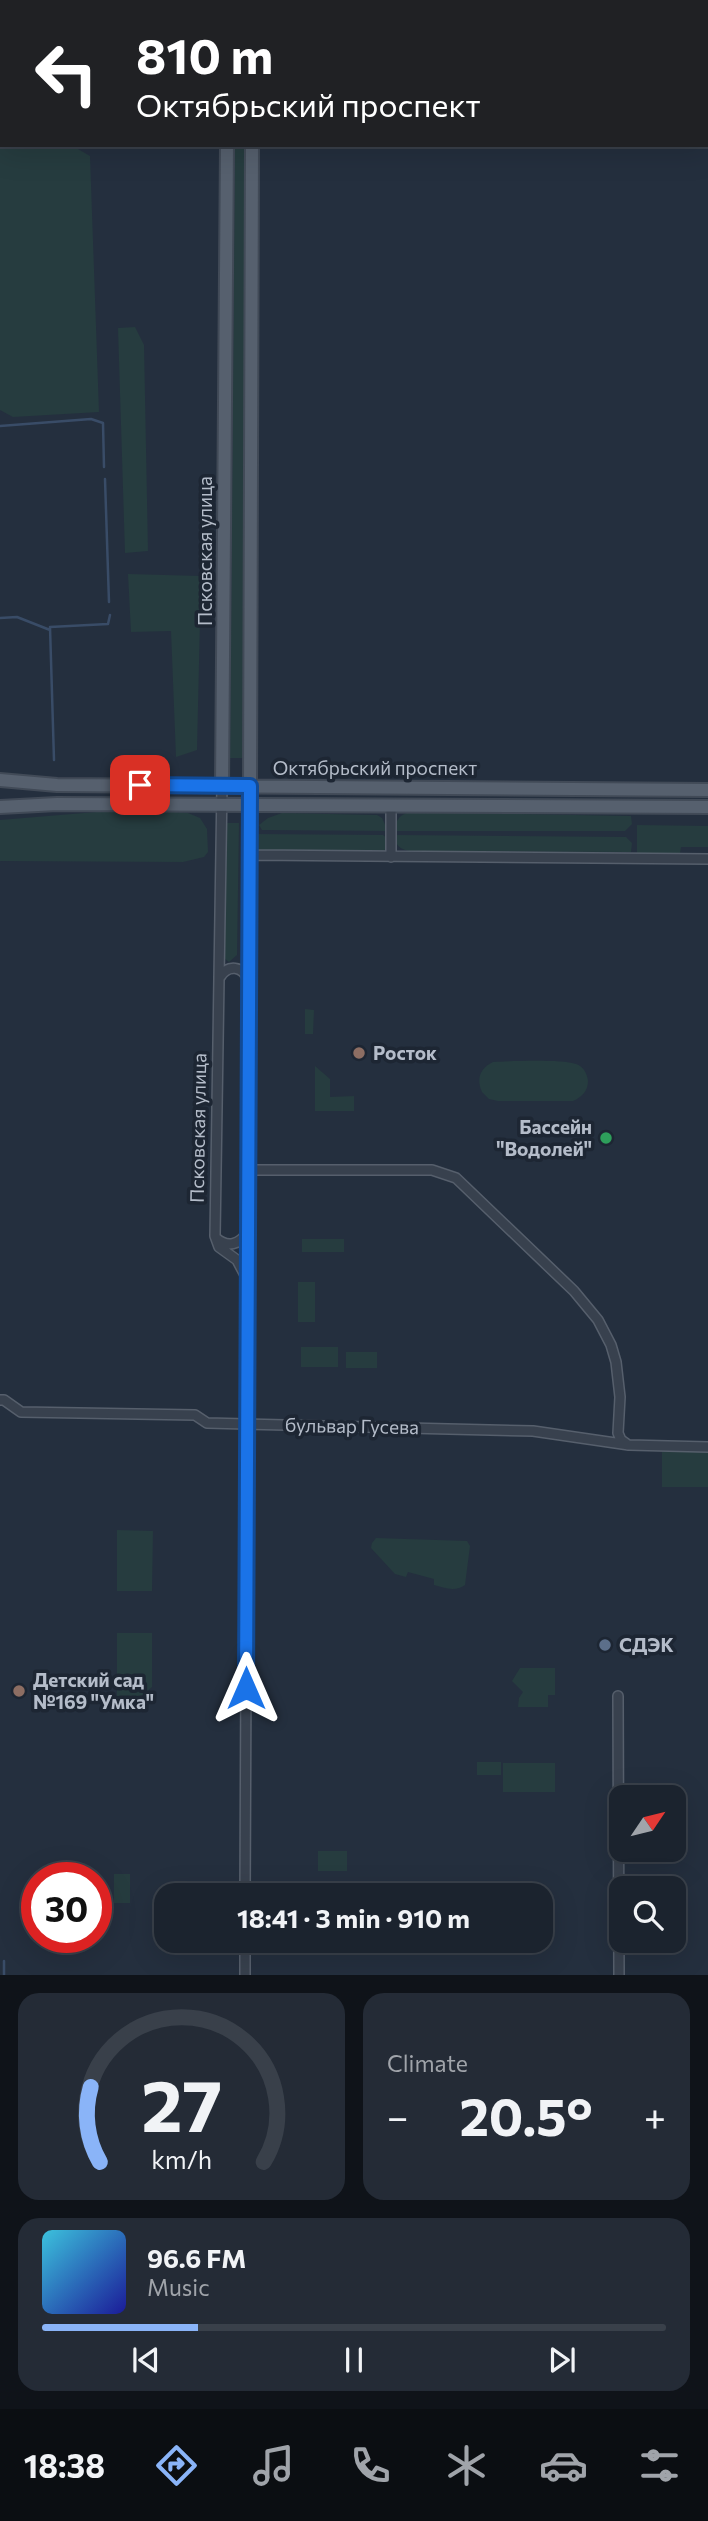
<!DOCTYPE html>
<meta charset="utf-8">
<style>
:root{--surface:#1b232e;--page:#242b36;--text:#f1f3f6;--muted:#a0a4aa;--line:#39404a;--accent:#8ab4f8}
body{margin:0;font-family:Commissioner,sans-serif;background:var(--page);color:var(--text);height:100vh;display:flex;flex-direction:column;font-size:26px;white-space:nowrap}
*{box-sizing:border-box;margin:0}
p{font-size:23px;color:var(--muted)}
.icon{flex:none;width:38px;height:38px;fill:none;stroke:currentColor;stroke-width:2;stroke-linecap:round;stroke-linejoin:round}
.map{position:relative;height:1975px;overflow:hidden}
.panel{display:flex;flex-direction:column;gap:18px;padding:18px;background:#0f1319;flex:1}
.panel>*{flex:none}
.guide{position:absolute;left:0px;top:0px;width:709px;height:147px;box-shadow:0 7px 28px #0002,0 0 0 2px var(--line);background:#202124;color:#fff;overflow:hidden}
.needle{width:46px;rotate:55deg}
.buttons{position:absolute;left:609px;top:1785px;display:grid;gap:14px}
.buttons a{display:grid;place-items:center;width:77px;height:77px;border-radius:14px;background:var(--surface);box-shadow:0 7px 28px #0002,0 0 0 2px var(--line);font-size:35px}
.speed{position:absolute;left:21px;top:1862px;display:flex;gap:14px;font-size:35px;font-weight:700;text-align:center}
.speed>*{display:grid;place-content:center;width:91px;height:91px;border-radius:50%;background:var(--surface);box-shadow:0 7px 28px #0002,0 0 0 2px var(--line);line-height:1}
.speed .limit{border:10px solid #d22;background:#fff;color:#111}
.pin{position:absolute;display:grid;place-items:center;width:60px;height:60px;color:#fff;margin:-30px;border-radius:14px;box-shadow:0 4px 10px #0006}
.me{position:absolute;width:77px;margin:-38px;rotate:0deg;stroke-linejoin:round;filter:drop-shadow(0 0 5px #0008)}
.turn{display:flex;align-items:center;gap:24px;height:147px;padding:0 21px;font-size:32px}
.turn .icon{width:91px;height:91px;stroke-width:2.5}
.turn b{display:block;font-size:49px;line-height:60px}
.big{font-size:52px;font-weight:700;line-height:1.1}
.panel .card{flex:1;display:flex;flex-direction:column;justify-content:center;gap:10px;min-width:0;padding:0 24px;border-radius:21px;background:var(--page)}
.panel .dial{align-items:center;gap:0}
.dial svg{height:182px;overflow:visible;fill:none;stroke:var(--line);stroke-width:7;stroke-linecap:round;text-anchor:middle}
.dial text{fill:var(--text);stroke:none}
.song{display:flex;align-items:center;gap:21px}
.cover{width:84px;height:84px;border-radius:10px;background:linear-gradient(135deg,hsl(190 70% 55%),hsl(240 70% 35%))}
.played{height:7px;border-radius:4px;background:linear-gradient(90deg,var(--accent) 25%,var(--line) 25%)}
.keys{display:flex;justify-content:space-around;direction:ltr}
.heat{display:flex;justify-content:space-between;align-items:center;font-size:38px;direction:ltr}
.panel .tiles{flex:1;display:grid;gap:18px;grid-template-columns:1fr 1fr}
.card:last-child{grid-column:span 2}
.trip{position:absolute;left:154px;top:1883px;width:399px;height:70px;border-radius:21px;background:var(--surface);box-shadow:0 7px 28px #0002,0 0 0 2px var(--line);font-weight:700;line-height:70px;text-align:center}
.menu{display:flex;height:112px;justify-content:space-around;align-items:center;background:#0b0e12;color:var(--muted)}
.menu .icon{width:49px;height:49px}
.menu .on{color:var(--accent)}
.menu b{font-size:32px;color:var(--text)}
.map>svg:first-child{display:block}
.green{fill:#263c3f}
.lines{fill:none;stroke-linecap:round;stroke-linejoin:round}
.stream{stroke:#394c67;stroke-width:2.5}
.minor-casing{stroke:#565f6c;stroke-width:12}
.major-casing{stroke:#414a57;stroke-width:16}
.minor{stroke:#38414e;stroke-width:9}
.major{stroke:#56606e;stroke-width:12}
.route-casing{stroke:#114b97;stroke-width:18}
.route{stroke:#1a73e8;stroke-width:12}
.education-dot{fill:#8d6e63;stroke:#1d2633;stroke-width:2.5}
.leisure-dot{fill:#2e9e5b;stroke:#1d2633;stroke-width:2.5}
.service-dot{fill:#5c6f8a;stroke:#1d2633;stroke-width:2.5}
.labels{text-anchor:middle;stroke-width:7;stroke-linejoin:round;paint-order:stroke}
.street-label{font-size:19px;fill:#b4bcc9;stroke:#1d2633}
.poi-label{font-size:19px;font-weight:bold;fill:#b4bcc9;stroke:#1d2633;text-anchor:start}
</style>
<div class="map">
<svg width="708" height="1975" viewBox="0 0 708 1975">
<rect width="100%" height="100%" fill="#242f3e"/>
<path class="green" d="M0,103L2,145H71L90,156L99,412L13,417L0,410Z
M235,145H248L243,758H230Z
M135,327L144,345L148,551L125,553L118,328Z
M128,574L201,576L197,750L176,757L171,631L131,632Z
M108,811H168L188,813L200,818L207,829L208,852L204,857L183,862L0,861V820Z
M409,812L631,816L632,824L625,831H395C396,820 398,816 409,812Z
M282,813L377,815L382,818L388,831L262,830L259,825L268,818Z
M225,823H239L237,955L229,962L224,958Z
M637,825L708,826V847H681L680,853H637Z
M253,834L383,835L387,838V848L383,851H260L252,845Z
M395,835L626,837L632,843L631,852L409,851C400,849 394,844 395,835Z
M305,1009L314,1010L313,1034H305Z
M493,1062C509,1061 563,1059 576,1064C583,1066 587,1073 588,1081C588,1091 582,1097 573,1101H498L489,1099L482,1092C476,1079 480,1068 493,1062Z
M315,1066L330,1079V1097L354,1096V1111H315Z
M302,1239H344V1252H302Z
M298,1282H315V1322H298Z
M301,1347H338V1367H301Z
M346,1352H377V1368H346Z
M662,1452H708V1487H662Z
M117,1530L153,1531L152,1591H117Z
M376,1538L467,1541L470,1546L465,1585C456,1592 444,1588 434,1585V1579L408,1572L406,1577L395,1574L371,1548L372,1543Z
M117,1633H152V1687L140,1697H117Z
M520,1668H555V1695H548V1707H518L519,1698L523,1692L512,1681Z
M477,1762H501V1775H477Z
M503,1763H555V1792H503Z
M318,1851H347V1871H318Z
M114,1874H130V1903H114Z"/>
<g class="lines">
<path class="stream" d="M0,426L91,419L103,423L104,467
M105,479L109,602
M0,618L17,617L50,630
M54,760L50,627L108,624L110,615
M4,1961V1975"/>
<g class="minor-casing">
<path id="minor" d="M28,0L29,2
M251,0V2
M623,0V2
M222,786L215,1236L219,1247L237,1260L246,1277
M391,805V857
M249,855L708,859
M220,977C228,964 243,966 248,980
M247,1170H432L456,1178L574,1291L598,1320L611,1345L616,1362L620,1397L618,1433L621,1440L628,1445
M216,1238C227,1248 240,1245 247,1232
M0,1400H4L21,1412L195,1415L207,1423L533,1431L629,1445L708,1447
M618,1696L619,1975
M245,1895L250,786
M245,1975V1941"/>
</g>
<g class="major-casing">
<path id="major" d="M0,60L2,61
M707,81H708
M0,780L57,785L708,790
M222,786L227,145
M250,786L252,145
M0,807L57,804L708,807"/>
</g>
<use href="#minor" class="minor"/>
<use href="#major" class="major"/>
</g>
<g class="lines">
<g class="route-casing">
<path id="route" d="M140,785L250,786L246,1688"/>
</g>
<use href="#route" class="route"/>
</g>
<g class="education-dot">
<circle cx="359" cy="1053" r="7"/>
<circle cx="19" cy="1691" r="7"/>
</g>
<circle class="leisure-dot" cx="606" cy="1138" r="7"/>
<circle class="service-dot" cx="605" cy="1645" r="7"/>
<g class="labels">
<g class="street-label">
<text transform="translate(205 551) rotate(-90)" y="7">Псковская улица</text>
<text x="375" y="775">Октябрьский проспект</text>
<text transform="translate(198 1128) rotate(-89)" y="7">Псковская улица</text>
<text transform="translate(352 1426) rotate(1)" y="7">бульвар Гусева</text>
</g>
<g class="poi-label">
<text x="373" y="1060">Росток</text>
<text x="592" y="1134" text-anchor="end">Бассейн<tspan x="592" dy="22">"Водолей"</tspan></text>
<text x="619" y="1652">СДЭК</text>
<text x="33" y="1687">Детский сад<tspan x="33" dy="22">№169 "Умка"</tspan></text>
</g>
</g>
</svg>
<div class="buttons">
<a><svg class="needle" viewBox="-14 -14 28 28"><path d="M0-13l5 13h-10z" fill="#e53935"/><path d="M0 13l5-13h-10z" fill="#a0a4aa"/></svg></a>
<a><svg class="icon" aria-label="search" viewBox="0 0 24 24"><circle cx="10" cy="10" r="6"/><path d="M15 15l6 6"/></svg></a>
</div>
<div class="speed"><div class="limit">30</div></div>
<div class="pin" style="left:140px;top:785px;background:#d93025"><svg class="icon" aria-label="arrive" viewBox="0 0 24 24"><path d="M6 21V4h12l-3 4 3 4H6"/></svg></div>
<svg class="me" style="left:246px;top:1688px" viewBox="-20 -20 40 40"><path d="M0-17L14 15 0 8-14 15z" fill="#1a73e8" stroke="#fff" stroke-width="4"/></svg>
<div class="trip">18:41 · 3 min · 910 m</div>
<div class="guide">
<div class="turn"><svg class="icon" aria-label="left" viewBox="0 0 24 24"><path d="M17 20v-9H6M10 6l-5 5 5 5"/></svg><div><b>810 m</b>Октябрьский проспект</div></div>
</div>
</div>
<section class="panel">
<div class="tiles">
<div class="card dial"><svg viewBox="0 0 100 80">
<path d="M14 69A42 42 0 1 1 86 69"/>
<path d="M14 69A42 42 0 0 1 10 36" stroke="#8ab4f8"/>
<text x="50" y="56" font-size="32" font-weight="700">27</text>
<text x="50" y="72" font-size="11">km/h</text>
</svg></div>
<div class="card"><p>Climate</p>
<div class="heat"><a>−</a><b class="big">20.5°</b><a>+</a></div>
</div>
<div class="card">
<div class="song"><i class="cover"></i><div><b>96.6 FM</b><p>Music</p></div></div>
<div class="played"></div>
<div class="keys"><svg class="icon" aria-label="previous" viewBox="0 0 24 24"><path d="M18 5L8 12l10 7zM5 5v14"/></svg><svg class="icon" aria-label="pause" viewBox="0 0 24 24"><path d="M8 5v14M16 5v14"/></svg><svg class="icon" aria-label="next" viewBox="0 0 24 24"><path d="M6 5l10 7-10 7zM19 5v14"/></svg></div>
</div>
</div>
</section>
<nav class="menu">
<b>18:38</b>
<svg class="icon on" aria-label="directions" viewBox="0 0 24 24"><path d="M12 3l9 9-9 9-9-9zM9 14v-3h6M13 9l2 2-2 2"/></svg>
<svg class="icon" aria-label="music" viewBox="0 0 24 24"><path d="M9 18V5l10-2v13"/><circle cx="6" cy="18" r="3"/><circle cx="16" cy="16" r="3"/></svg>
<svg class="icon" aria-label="phone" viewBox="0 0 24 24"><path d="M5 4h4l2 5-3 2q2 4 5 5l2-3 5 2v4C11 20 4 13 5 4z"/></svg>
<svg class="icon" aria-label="climate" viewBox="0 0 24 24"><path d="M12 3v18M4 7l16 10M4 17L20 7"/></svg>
<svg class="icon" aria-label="car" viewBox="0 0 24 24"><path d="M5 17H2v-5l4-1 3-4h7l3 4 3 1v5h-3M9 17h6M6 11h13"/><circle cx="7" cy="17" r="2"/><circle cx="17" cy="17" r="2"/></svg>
<svg class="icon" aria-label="filters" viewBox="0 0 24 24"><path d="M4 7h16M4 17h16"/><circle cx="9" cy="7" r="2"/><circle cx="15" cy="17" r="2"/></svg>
</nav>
